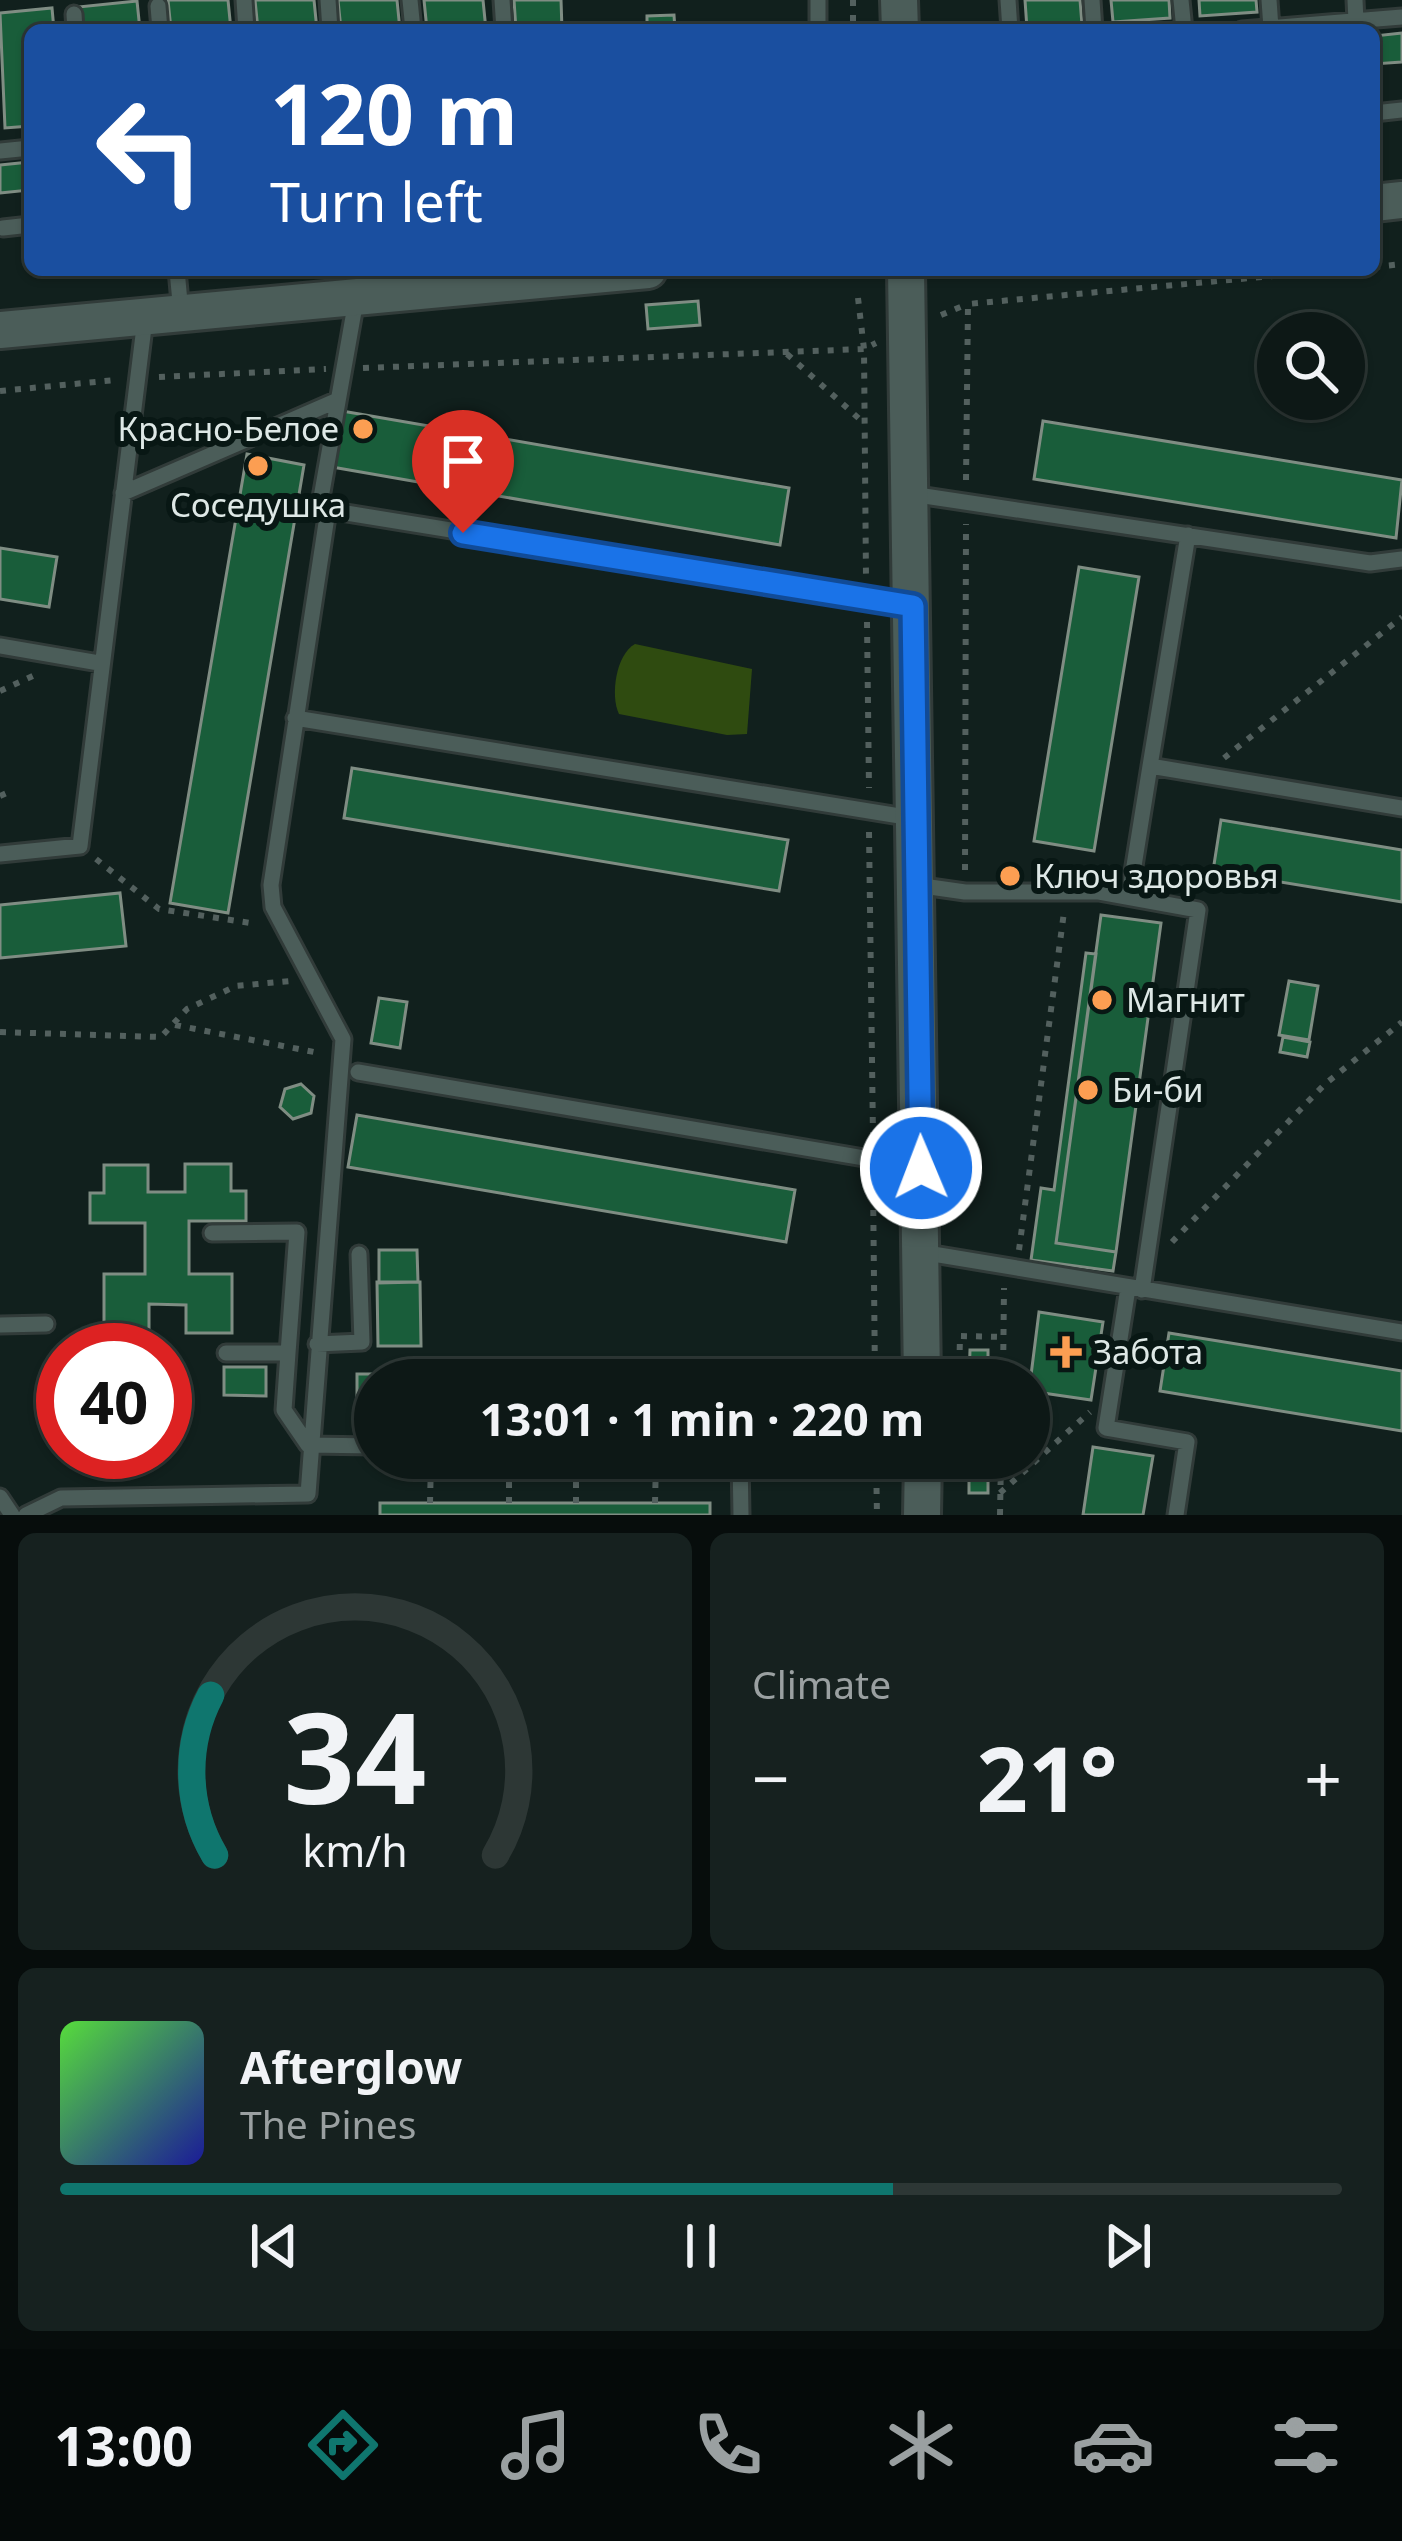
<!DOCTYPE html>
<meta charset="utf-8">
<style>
:root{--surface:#0d1816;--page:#16211f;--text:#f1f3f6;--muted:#9aa0a1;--line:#2d3735;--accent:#0f766e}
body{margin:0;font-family:"Noto Sans",sans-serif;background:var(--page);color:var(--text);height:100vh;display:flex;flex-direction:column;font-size:45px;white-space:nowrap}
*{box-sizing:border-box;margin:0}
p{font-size:39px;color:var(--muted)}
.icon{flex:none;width:66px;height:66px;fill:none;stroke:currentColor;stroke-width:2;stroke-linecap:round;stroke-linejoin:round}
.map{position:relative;height:1515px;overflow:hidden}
.sheet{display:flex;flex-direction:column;gap:18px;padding:18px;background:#070d0c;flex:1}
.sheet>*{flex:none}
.banner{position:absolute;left:24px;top:24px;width:1356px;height:252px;border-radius:18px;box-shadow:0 3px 9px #0004,0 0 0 3px var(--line);background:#1a4fa0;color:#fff;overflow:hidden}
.fabs{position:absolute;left:1257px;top:312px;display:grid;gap:24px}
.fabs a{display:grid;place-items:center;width:108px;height:108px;border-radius:50%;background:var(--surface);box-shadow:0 3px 9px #0004,0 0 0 3px var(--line);font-size:60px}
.speed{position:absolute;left:36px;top:1323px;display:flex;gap:24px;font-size:60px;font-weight:700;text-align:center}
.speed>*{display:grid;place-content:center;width:156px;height:156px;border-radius:50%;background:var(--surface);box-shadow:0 3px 9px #0004,0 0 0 3px var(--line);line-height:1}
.speed .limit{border:18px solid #d22;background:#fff;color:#111}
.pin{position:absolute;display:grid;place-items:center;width:102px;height:102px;color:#fff;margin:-123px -51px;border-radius:50% 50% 50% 0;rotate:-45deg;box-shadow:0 0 12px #0007}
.pin .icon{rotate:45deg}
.me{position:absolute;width:132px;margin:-66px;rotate:359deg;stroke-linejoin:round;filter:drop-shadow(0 0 9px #0008)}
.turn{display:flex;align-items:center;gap:42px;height:252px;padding:0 48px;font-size:54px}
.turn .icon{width:156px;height:156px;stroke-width:2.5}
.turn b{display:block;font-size:84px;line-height:102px}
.big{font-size:90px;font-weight:700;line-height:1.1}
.sheet .widget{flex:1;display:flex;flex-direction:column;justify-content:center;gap:18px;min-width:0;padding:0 42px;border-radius:18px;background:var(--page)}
.sheet .dial{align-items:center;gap:0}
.dial svg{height:312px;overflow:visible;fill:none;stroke:var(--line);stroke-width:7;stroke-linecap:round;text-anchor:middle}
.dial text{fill:var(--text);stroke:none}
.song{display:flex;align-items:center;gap:36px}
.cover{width:144px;height:144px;border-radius:18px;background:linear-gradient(135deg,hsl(110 70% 55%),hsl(240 70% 35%))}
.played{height:12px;border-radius:6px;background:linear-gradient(90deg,var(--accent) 65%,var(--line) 65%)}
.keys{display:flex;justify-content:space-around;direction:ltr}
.heat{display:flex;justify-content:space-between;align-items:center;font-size:66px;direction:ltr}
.sheet .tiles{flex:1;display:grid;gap:18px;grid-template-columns:1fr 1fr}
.widget:last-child{grid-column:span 2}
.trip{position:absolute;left:354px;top:1359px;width:696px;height:120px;border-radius:60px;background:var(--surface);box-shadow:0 3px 9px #0004,0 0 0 3px var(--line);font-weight:700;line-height:120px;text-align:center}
.menu{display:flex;height:192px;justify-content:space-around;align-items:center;background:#050a09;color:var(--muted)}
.menu .icon{width:84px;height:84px}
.menu .active{color:var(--accent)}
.menu b{font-size:54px;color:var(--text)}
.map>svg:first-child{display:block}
.grass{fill:#2f4b10}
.building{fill:#195d3a;stroke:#7f8d83;stroke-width:3}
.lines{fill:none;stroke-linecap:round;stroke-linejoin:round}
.lane-casing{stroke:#313b39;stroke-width:21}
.secondary-casing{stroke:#313b39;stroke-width:42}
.path{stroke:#53605e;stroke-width:6;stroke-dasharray:6 9;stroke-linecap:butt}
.lane{stroke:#4b5d59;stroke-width:15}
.secondary{stroke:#4b5d59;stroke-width:36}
.route-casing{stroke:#114b97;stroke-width:30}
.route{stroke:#1a73e8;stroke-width:21}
.poi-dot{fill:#fc9e52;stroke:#081714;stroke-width:4.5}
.labels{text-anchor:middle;stroke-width:12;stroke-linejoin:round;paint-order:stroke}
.poi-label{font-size:33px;fill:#dee8e6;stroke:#081714;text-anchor:start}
</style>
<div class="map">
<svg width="1402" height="1515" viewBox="0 0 1402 1515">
<rect width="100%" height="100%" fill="#11201d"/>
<path class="grass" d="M635,644L752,669L747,734L727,735L619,714C610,696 616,654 635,644Z"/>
<path class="building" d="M168,0H228L231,30H171Z
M255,0H314L317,30H258Z
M338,0H397L400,30H341Z
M424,0H483L486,30H427Z
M514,0H561L562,30H516Z
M1025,0H1080L1082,25L1027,29Z
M1111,0H1169L1170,18L1113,22Z
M1199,0H1256L1257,12L1200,16Z
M137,1L140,30H81L78,7Z
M52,8L54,30H30V126L5,128L0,13Z
M674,15L675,30H647V16Z
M1402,33V62L1374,64V36Z
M30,162V190L0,193V165Z
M698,301L700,325L648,329L646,305Z
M342,411L789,488L780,545L332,467Z
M1043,421L1402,480L1396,538L1034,479Z
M247,454L304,465L228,913L170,903Z
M0,548L57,557L49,607L0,599Z
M1079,567L1139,577L1094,851L1034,841Z
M352,768L788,840L779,891L344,818Z
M1221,820L1402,850V902L1213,871Z
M120,893L126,946L0,958V905Z
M1101,915L1161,923L1116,1252L1056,1243Z
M1086,953L1096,954L1056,1243L1116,1252L1113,1271L1031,1260L1041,1188L1054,1190Z
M1289,981L1318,986L1309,1040L1279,1035Z
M379,998L407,1002L400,1048L371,1043Z
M1283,1037L1310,1042L1307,1057L1280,1052Z
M301,1084L314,1096L311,1113L293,1119L280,1107L285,1089Z
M357,1115L795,1190L786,1242L348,1167Z
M185,1164H231V1191H246V1221H189V1274H232V1333H186V1305L149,1304V1333H104V1274H145V1223H90V1193H104V1165H148V1192H185Z
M379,1250H417L418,1282L379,1283Z
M377,1282H420L421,1346H378Z
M1039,1312L1103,1322L1091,1400L1029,1391Z
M1169,1333L1402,1371V1431L1160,1391Z
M970,1350H988V1380H969Z
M224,1367H266V1396L224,1395Z
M357,1374H372L373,1398H357Z
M1093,1447L1153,1456L1143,1515H1083Z
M969,1458H988V1493H969Z
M380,1503H710V1515H380Z"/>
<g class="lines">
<g class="lane-casing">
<path id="lane" d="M244,0L246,30
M328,0L330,30
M410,0L413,30
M502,0L504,30
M818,0V30
M1008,0L1010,30
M1092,0L1094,30
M1181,0L1184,30
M1269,0L1271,28
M1355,0L1356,21
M158,6L160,30
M74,14L75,30
M1242,30L1402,17
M1374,113L1402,110
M0,151L30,148
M3,228L30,225
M177,270L181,313
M123,493L338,400
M911,494L1370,563L1402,559
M328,510L910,605
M0,646L99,663
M295,718L912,818
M1150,766L1188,535
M0,854L80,846L145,319
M916,885L965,892H1099L1198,910L1142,1290
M1129,897L1150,766L1402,808
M358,1072L917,1167
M212,1233L297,1232L288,1353
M921,1252L1402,1332
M1128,1288L1106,1428L1187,1442L1176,1515
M0,1325L46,1324
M317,1344L362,1342L359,1254
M226,1353H288L284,1410L308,1445
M308,1445L375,1446
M740,1458L741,1515
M0,1497L12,1515
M26,1515L61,1498L308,1494L343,1039L273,907L271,885L328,510L319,509L356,300"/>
</g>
<g class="secondary-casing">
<path id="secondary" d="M899,0L900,30
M1374,203L1402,200
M906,270L922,1380
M0,330L648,270
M922,1515L923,1458"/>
</g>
<path class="path" d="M853,0V30
M1374,267L1402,264
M858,298L864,349L866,578
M941,315L968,304
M787,354L865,424
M363,368L864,349L876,343
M159,377L326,369
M0,391L116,380
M966,480L968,304L1338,270
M867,622L869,788
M0,691L35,675
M1224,758L1402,617
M0,796L9,792
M869,832L873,1136
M96,859L159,909L257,924
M965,870L966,524
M175,1025L319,1053
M0,1032L161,1037L187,1009L236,986L290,981
M873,1180L875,1380
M1172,1242L1325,1084L1402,1022
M1019,1250L1064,912
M959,1380L960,1336L1003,1337
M1003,1380L1004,1288
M876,1458L877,1515
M388,1460L717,1463
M760,1463L876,1465
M1000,1493L1090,1412
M430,1503L431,1461
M509,1503V1461
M576,1503V1462
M655,1503L656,1462
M1000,1515L1001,1458"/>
<use href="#lane" class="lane"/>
<use href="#secondary" class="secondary"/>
</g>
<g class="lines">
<g class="route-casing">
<path id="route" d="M463,533L913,606L921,1168"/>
</g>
<use href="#route" class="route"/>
</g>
<g class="poi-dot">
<circle cx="363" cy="429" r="12"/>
<circle cx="258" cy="466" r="12"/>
<circle cx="1010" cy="876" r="12"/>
<circle cx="1102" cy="1000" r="12"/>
<circle cx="1088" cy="1090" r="12"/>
<path d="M1060 1334h12v12h12v12h-12v12h-12v-12h-12v-12h12z"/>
</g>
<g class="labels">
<g class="poi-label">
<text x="339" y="441" text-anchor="end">Красно-Белое</text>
<text x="258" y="517" text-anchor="middle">Соседушка</text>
<text x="1034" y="888">Ключ здоровья</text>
<text x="1126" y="1012">Магнит</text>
<text x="1112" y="1102">Би-би</text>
<text x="1093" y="1364">Забота</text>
</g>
</g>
</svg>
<div class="fabs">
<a><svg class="icon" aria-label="search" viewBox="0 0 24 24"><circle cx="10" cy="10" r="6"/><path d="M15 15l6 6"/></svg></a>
</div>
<div class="speed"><div class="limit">40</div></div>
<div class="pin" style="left:463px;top:533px;background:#d93025"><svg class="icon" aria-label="arrive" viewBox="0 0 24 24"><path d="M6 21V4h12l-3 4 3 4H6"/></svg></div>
<svg class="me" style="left:921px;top:1168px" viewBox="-20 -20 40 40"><circle r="17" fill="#1a73e8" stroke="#fff" stroke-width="3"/><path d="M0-11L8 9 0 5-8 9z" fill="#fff"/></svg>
<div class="trip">13:01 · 1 min · 220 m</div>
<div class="banner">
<div class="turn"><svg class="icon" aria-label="left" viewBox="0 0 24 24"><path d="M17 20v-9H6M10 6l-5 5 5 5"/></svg><div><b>120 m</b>Turn left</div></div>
</div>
</div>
<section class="sheet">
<div class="tiles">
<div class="widget dial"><svg viewBox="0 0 100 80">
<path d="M14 69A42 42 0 1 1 86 69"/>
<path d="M14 69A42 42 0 0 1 13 28" stroke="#0f766e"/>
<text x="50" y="56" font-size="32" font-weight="700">34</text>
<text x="50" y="72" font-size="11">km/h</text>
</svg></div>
<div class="widget"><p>Climate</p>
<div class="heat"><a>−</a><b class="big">21°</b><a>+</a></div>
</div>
<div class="widget">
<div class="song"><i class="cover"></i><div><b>Afterglow</b><p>The Pines</p></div></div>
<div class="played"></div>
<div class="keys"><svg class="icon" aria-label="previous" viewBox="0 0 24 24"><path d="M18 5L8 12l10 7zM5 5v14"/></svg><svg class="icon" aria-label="pause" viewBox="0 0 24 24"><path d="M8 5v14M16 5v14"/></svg><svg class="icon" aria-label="next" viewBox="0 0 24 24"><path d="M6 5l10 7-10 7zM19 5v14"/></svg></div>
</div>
</div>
</section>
<nav class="menu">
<b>13:00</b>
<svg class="icon active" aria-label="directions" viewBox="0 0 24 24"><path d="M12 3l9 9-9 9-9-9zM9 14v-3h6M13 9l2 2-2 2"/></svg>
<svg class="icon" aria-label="music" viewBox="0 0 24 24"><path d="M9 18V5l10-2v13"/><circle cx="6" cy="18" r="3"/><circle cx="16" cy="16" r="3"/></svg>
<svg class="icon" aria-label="phone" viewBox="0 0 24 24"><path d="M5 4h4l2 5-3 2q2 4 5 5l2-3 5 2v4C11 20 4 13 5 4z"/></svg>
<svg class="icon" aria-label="climate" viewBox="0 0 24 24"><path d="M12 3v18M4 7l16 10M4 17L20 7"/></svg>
<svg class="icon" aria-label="car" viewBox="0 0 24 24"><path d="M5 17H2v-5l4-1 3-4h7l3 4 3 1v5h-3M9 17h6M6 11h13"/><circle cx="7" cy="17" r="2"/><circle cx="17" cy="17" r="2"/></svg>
<svg class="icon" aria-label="filters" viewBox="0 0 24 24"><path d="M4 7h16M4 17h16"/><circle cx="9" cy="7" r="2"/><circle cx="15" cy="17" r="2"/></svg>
</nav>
